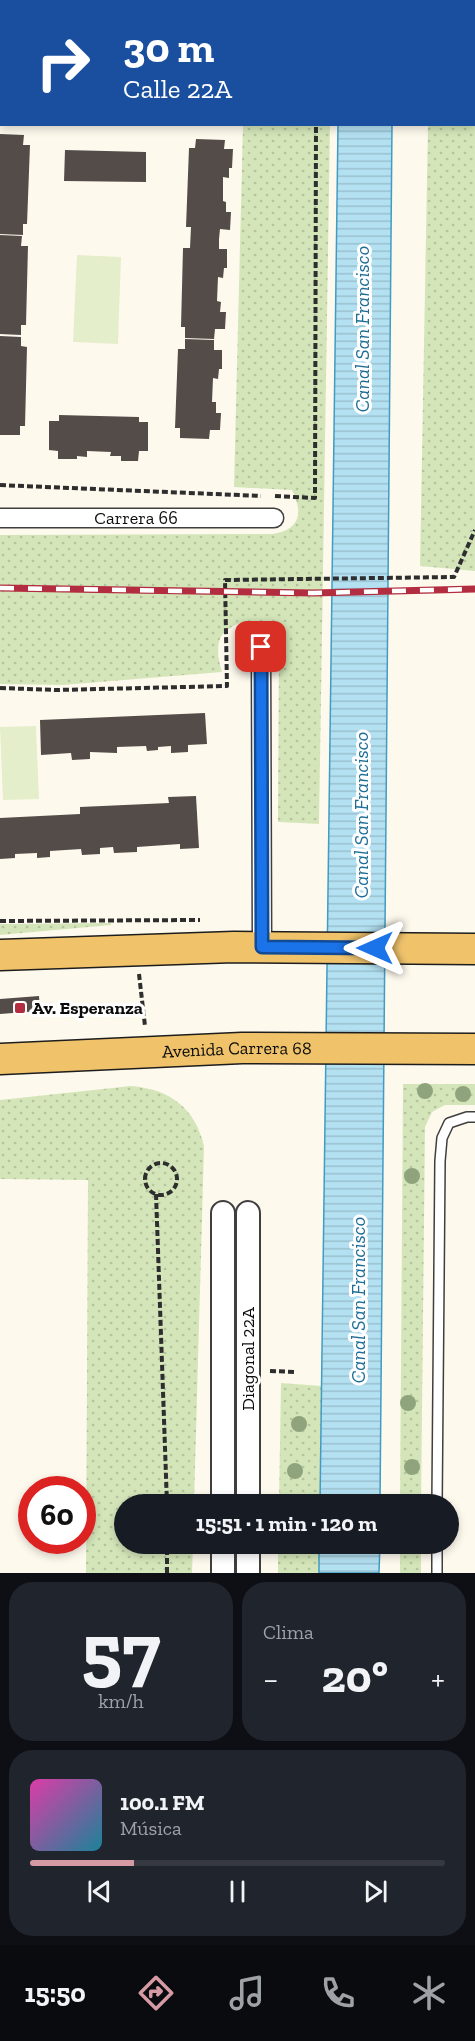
<!DOCTYPE html>
<html lang="es">
<meta charset="utf-8">
<style>
:root{--surface:#171b24;--page:#20242c;--text:#f1f3f6;--muted:#9ea1a6;--line:#363941;--accent:#d59aa4}
body{margin:0;font-family:"Zilla Slab",serif;background:var(--page);color:var(--text);height:100vh;display:flex;flex-direction:column;font-size:22px;white-space:nowrap}
*{box-sizing:border-box;margin:0}
p{font-size:20px;color:var(--muted)}
.icon{flex:none;width:33px;height:33px;fill:none;stroke:currentColor;stroke-width:2;stroke-linecap:round;stroke-linejoin:round}
.map{position:relative;height:1573px;overflow:hidden}
.side{display:flex;flex-direction:column;gap:9px;padding:9px;background:#0d0f14;flex:1}
.side>*{flex:none}
.banner{position:absolute;left:0px;top:0px;width:476px;height:126px;box-shadow:0 3px 9px #0003;background:#1a4fa0;color:#fff;overflow:hidden}
.speed{position:absolute;left:18px;top:1476px;display:flex;gap:12px;font-size:30px;font-weight:700;text-align:center}
.speed>*{display:grid;place-content:center;width:78px;height:78px;border-radius:50%;background:var(--surface);box-shadow:0 3px 9px #0003;line-height:1}
.speed .limit{border:9px solid #d22;background:#fff;color:#111}
.pin{position:absolute;display:grid;place-items:center;width:51px;height:51px;color:#fff;margin:-26px;border-radius:12px;box-shadow:0 3px 9px #0006}
.me{position:absolute;width:66px;margin:-33px;rotate:270deg;stroke-linejoin:round;filter:drop-shadow(0 0 4px #0008)}
.turn{display:flex;align-items:center;gap:21px;height:126px;padding:0 24px;font-size:27px}
.turn .icon{width:78px;height:78px;stroke-width:2.5}
.turn b{display:block;font-size:42px;line-height:51px}
.big{font-size:45px;font-weight:700;line-height:1.1}
.side .widget{flex:1;display:flex;flex-direction:column;justify-content:center;gap:9px;min-width:0;padding:0 21px;border-radius:24px;background:var(--page)}
.side .dial{align-items:center;gap:0}
.dial b{font-size:78px;line-height:1}
.song{display:flex;align-items:center;gap:18px}
.cover{width:72px;height:72px;border-radius:9px;background:linear-gradient(135deg,hsl(320 70% 55%),hsl(190 70% 35%))}
.played{height:6px;border-radius:3px;background:linear-gradient(90deg,var(--accent) 25%,var(--line) 25%)}
.keys{display:flex;justify-content:space-around;direction:ltr}
.heat{display:flex;justify-content:space-between;align-items:center;font-size:33px;direction:ltr}
.side .tiles{flex:1;display:grid;gap:9px;grid-template-columns:1fr 1fr}
.widget:last-child{grid-column:span 2}
.trip{position:absolute;left:114px;top:1494px;width:345px;height:60px;border-radius:30px;background:var(--surface);box-shadow:0 3px 9px #0003;font-weight:700;line-height:60px;text-align:center}
.tabs{display:flex;height:96px;justify-content:space-around;align-items:center;background:#090b0e;color:var(--muted)}
.tabs .icon{width:42px;height:42px}
.tabs .on{color:var(--accent)}
.tabs b{font-size:27px;color:var(--text)}
.map>svg:first-child{display:block}
.green{fill:url(#green-dots)}
.pitch{fill:#e5eeca}
.water{fill:url(#water-rules);stroke:#409cc4;stroke-width:1.5}
.building{fill:#544c49}
.lines{fill:none;stroke-linecap:round;stroke-linejoin:round}
.service-casing{stroke:#3f3f3f;stroke-width:12}
.minor-casing{stroke:#3f3f3f;stroke-width:21}
.tertiary-casing{stroke:#3f3f3f;stroke-width:26}
.primary-casing{stroke:#1d1d1d;stroke-width:33}
.path{stroke:#2e2e2e;stroke-width:4;stroke-dasharray:6 3;stroke-linecap:butt}
.service{stroke:#fff;stroke-width:9}
.minor{stroke:#fff;stroke-width:18}
.tertiary{stroke:#fff;stroke-width:22}
.primary{stroke:#f0c36b;stroke-width:30}
.rail-casing{stroke:#b32d40;stroke-width:7}
.rail{stroke:#fff;stroke-width:4.5;stroke-dasharray:14;stroke-linecap:butt}
.tree{fill:#8fa47d}
.route-casing{stroke:#114b97;stroke-width:15}
.route{stroke:#1a73e8;stroke-width:10}
.poi-dot{fill:#b32d40;stroke:#fff;stroke-width:2}
.labels{text-anchor:middle;stroke-width:6;stroke-linejoin:round;paint-order:stroke}
.street-label{font-size:18px;fill:#0c0c0c;stroke:#fff}
.poi-label{font-size:18px;font-weight:bold;fill:#0c0c0c;stroke:#fff;text-anchor:start}
.water-label{font-size:20px;font-style:italic;fill:#1e6d96;stroke:#fff}
</style>
<div class="map">
<svg width="475" height="1573" viewBox="0 0 475 1573">
<defs>
<pattern id="green-dots" width="8" height="8" patternUnits="userSpaceOnUse" patternTransform="scale(1.5)"><rect width="8" height="8" fill="#d4e6b9"/><path d="M2 2h.1M6 6h.1" fill="none" stroke="#b5c49e" stroke-width="1.8" stroke-linecap="round"/></pattern>
<pattern id="water-rules" width="6" height="5" patternUnits="userSpaceOnUse" patternTransform="scale(1.5)"><rect width="6" height="5" fill="#b4e1f2"/><path d="M0 2.5h6" fill="none" stroke="#9ac0ce"/></pattern>
</defs>
<rect width="100%" height="100%" fill="#fef9ed"/>
<path class="green" d="M431,0H475V571L420,566L428,125L474,124V2H431Z
M243,125H330L319,824L278,822L279,645C269,627 249,613 229,629C226,631 221,635 220,639C216,650 219,662 222,672L63,685L0,684V535L272,534C301,530 303,512 292,490L234,487Z
M111,923V925L0,935V924Z
M403,1084H475V1105H445L432,1112L425,1127L421,1504H400Z
M131,1086C170,1089 195,1108 204,1146L194,1504H124V1544H193L192,1573H86L88,1180L0,1179V1100Z
M235,1219H238L239,1504H236Z
M281,1383L322,1386L320,1504H279Z
M278,1544H319V1573H278Z
M400,1544H421V1573H400Z"/>
<path class="pitch" d="M77,255L121,257L118,344L73,342Z
M36,726L39,799L3,800L0,727Z"/>
<path class="water" d="M338,125H392L380,1504H320Z
M319,1544H380L379,1573H319Z"/>
<path class="building" d="M0,134L24,135L23,145H30L27,224H23V235L0,234Z
M196,139L225,140L224,149H233L232,168H229V178L223,177V201L226,202V212H231L230,230L220,229L219,239V249H227V268H224L223,278L218,277L217,301L221,302L220,312H226L225,329H215L214,339L185,338V327H181L183,248H190L191,227H186L189,148H195Z
M65,150L146,152V182L64,181Z
M0,235L22,236L21,246H28L26,325H21V335L0,334Z
M0,336L21,337V346L27,347L25,426H20V435H0Z
M185,339L214,340V350H222V369H219L218,379L213,378L212,402H216V413H221L220,430H210L209,439L180,438V428H175L178,349H185Z
M59,415L139,417V422H148V451H139L138,461H121V456H110L111,452L87,451V457L77,456V459H58V451L49,450V421H59Z
M205,713L207,744L188,745V752L171,753V746L158,747V750L147,751L146,746L117,747V753L90,752V759L72,760L71,753L41,755L40,720Z
M196,796L199,848L180,849V844L137,847V852L114,853L113,847L100,848V854L82,855L81,849L50,851V857L37,858V853L15,854V858L0,859V818L80,814V807L169,803L168,797Z
M39,996L40,1011L0,1014V999Z"/>
<g class="lines">
<g class="service-casing">
<path id="service" d="M437,1504L440,1161L442,1138L449,1123L467,1117H475
M437,1573V1544"/>
</g>
<g class="minor-casing">
<g id="minor">
<path d="M274,0V2"/>
<path d="M0,87H2"/>
<path id="s1" d="M0,518H274"/>
<path d="M261,647L262,947"/>
</g>
</g>
<g class="tertiary-casing">
<path id="tertiary" d="M223,1213V1504
M248,1213V1504
M223,1544V1573
M248,1544V1573"/>
</g>
<g class="primary-casing">
<g id="primary">
<path d="M0,955L234,947L475,949"/>
<path id="s2" d="M0,1059L242,1048L475,1049"/>
</g>
</g>
<path class="path" d="M317,2V0
M474,38L475,42
M0,485L261,496
M275,496L315,498L316,124
M0,688L57,690L227,686L225,580L454,577L475,530
M0,921L200,920
M139,974L145,1026
M145 1179a16 16 0 1 1 32 0a16 16 0 1 1-32 0Z
M156,1194L167,1504
M270,1371L296,1372
M167,1573V1544"/>
<use href="#service" class="service"/>
<use href="#minor" class="minor"/>
<use href="#tertiary" class="tertiary"/>
<use href="#primary" class="primary"/>
<g class="rail-casing">
<path id="rail" d="M0,588L314,593L475,589"/>
</g>
<use href="#rail" class="rail"/>
</g>
<g class="tree">
<circle cx="425" cy="1091" r="8"/>
<circle cx="463" cy="1094" r="8"/>
<circle cx="412" cy="1176" r="8"/>
<circle cx="408" cy="1403" r="8"/>
<circle cx="299" cy="1424" r="8"/>
<circle cx="412" cy="1467" r="8"/>
<circle cx="295" cy="1471" r="8"/>
</g>
<g class="lines">
<g class="route-casing">
<path id="route" d="M261,647L262,947L375,948"/>
</g>
<use href="#route" class="route"/>
</g>
<rect class="poi-dot" x="14" y="1002" width="12" height="12" rx="3"/>
<g class="labels">
<g class="street-label">
<text dy="6" stroke="none"><textPath href="#s1" startOffset="136">Carrera 66</textPath></text>
<text dy="6" stroke="none"><textPath href="#s2" startOffset="237">Avenida Carrera 68</textPath></text>
<text transform="translate(248 1359) rotate(-90)" y="6">Diagonal 22A</text>
</g>
<g class="poi-label">
<text x="32" y="1014">Av. Esperanza</text>
</g>
<g class="water-label">
<text transform="translate(362 329) rotate(-90)" y="7">Canal San Francisco</text>
<text transform="translate(361 815) rotate(-90)" y="7">Canal San Francisco</text>
<text transform="translate(358 1300) rotate(-90)" y="7">Canal San Francisco</text>
</g>
</g>
</svg>
<div class="speed"><div class="limit">60</div></div>
<div class="pin" style="left:261px;top:647px;background:#d93025"><svg class="icon" aria-label="arrive" viewBox="0 0 24 24"><path d="M6 21V4h12l-3 4 3 4H6"/></svg></div>
<svg class="me" style="left:375px;top:948px" viewBox="-20 -20 40 40"><path d="M0-17L14 15 0 8-14 15z" fill="#1a73e8" stroke="#fff" stroke-width="4"/></svg>
<div class="trip">15:51 · 1 min · 120 m</div>
<div class="banner">
<div class="turn"><svg class="icon" aria-label="right" viewBox="0 0 24 24"><path d="M7 20v-9h11M14 6l5 5-5 5"/></svg><div><b>30 m</b>Calle 22A</div></div>
</div>
</div>
<section class="side">
<div class="tiles">
<div class="widget dial"><b>57</b><p>km/h</p></div>
<div class="widget"><p>Clima</p>
<div class="heat"><a>−</a><b class="big">20°</b><a>+</a></div>
</div>
<div class="widget">
<div class="song"><i class="cover"></i><div><b>100.1 FM</b><p>Música</p></div></div>
<div class="played"></div>
<div class="keys"><svg class="icon" aria-label="previous" viewBox="0 0 24 24"><path d="M18 5L8 12l10 7zM5 5v14"/></svg><svg class="icon" aria-label="pause" viewBox="0 0 24 24"><path d="M8 5v14M16 5v14"/></svg><svg class="icon" aria-label="next" viewBox="0 0 24 24"><path d="M6 5l10 7-10 7zM19 5v14"/></svg></div>
</div>
</div>
</section>
<nav class="tabs">
<b>15:50</b>
<svg class="icon on" aria-label="directions" viewBox="0 0 24 24"><path d="M12 3l9 9-9 9-9-9zM9 14v-3h6M13 9l2 2-2 2"/></svg>
<svg class="icon" aria-label="music" viewBox="0 0 24 24"><path d="M9 18V5l10-2v13"/><circle cx="6" cy="18" r="3"/><circle cx="16" cy="16" r="3"/></svg>
<svg class="icon" aria-label="phone" viewBox="0 0 24 24"><path d="M5 4h4l2 5-3 2q2 4 5 5l2-3 5 2v4C11 20 4 13 5 4z"/></svg>
<svg class="icon" aria-label="climate" viewBox="0 0 24 24"><path d="M12 3v18M4 7l16 10M4 17L20 7"/></svg>
</nav>
